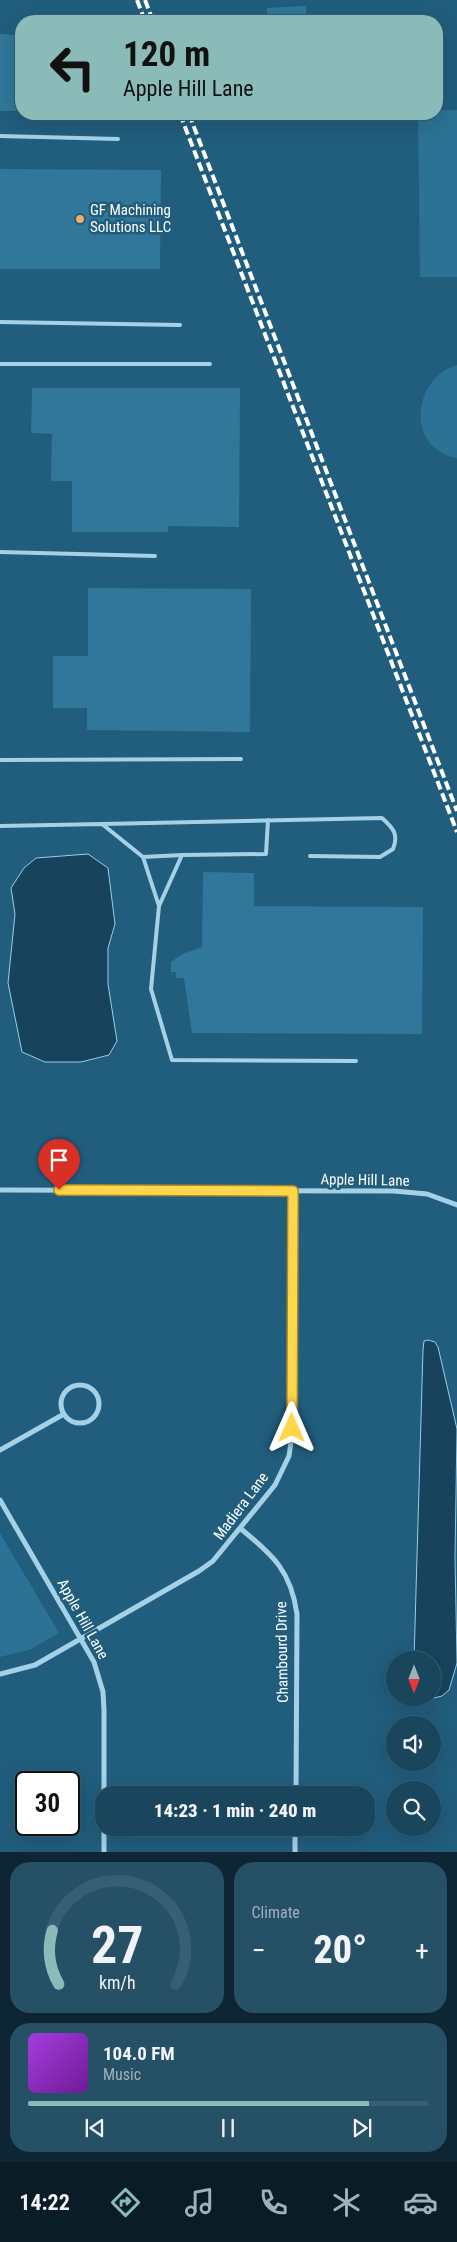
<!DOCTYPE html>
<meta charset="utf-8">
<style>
:root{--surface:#19465d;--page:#265066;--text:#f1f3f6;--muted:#9fb1bc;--line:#375e72;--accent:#8bbbb9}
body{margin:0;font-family:"Roboto Condensed",sans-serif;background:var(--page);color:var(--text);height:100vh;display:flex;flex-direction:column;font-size:19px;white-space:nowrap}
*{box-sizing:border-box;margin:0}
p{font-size:16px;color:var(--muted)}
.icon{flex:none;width:28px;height:28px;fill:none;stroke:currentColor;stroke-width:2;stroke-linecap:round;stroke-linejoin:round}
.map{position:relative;height:1852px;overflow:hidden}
.drawer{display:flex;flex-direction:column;gap:10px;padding:10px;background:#0e2633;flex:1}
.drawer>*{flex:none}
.guide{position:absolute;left:15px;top:15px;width:428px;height:105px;border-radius:20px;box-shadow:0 5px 20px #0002,0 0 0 1px var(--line);background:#8bbbb9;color:#111;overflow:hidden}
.needle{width:32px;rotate:180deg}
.buttons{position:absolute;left:386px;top:1651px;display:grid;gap:10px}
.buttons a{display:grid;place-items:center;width:55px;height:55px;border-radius:50%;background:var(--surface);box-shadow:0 5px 20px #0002,0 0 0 1px var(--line);font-size:25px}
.speed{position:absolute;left:15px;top:1771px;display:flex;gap:10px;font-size:25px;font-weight:700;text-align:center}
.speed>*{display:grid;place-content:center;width:65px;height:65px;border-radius:50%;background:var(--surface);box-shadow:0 5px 20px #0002,0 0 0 1px var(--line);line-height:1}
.speed .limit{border:2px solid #111;border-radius:8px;background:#fff;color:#111}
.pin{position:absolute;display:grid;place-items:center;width:42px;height:42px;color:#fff;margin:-51px -21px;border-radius:50% 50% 50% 0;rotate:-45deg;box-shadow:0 0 5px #0007}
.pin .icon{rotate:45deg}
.me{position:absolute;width:55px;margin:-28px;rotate:0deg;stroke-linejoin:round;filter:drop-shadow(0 0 4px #0008)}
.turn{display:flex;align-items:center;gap:18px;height:105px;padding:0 25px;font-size:22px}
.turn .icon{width:65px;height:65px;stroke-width:2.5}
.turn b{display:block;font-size:35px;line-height:42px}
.big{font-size:38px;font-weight:800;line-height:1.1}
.drawer .card{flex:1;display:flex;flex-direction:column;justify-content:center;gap:8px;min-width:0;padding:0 18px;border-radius:20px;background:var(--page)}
.drawer .dial{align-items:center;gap:0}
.dial svg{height:130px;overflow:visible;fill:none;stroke:var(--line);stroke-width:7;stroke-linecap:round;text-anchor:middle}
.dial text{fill:var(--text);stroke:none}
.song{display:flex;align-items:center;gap:15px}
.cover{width:60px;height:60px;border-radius:8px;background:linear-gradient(135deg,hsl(280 70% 55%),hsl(280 70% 35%))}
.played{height:5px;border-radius:2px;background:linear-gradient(90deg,var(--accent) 85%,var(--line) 85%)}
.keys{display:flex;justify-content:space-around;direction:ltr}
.heat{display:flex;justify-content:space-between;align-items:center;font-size:28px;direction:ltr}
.drawer .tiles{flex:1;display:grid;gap:10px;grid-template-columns:1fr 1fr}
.card:last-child{grid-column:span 2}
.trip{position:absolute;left:95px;top:1786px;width:280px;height:50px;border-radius:20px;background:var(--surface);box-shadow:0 5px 20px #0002,0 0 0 1px var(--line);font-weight:800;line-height:50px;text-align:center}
.tab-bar{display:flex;height:80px;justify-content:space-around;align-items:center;background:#0a1c25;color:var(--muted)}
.tab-bar .icon{width:35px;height:35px}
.tab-bar .selected{color:var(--accent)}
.tab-bar b{font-size:22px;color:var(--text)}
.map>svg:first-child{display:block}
.green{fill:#2b7294}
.water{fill:#17445c;stroke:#99cfe7}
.building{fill:#317799}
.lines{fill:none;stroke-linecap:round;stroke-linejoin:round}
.lane{stroke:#a5d1e6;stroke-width:4}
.street{stroke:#a5d1e6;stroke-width:5}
.rail{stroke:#fff;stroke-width:4;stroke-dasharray:9 4;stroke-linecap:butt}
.route-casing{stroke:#a68a30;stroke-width:12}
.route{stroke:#ffd54a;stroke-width:9}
.poi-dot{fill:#f2aa67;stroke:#215d7c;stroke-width:2}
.labels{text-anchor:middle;stroke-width:5;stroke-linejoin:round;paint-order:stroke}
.poi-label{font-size:15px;fill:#fff;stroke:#215d7c;text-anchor:start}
.street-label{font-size:15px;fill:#fff;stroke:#215d7c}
</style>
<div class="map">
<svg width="457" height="1852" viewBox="0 0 457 1852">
<rect width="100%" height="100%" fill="#215d7c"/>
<path class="green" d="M436,110H457V277H420L418,114H436Z
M457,365V458C404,448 413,378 457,365Z
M0,1533L59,1633L29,1650L0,1657Z"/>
<path class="water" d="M88,854L108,868L115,924L108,948V984L117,1041L109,1055L81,1062H45L22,1052L8,983L15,914L11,888L24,868L36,858Z
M428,1340L435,1342L438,1347L457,1429L455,1558L457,1663L449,1690L442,1696L430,1699L426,1698H432V1660H414L423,1350L424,1341Z"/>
<path class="building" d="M306,6L307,21H268L267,8Z
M0,34L21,35V111H0Z
M0,169L161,170L160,269H0Z
M32,388H240L239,527L168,526V532H72V481H51L52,434L31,433Z
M88,588L251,589L250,732L87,730V708H53V656H88Z
M203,872L254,873V906L423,907L422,1034L192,1033L184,978H176V972H171V962L182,954L202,947Z"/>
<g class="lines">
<path class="lane" d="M0,136L118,139
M0,322L180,325
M0,364H210
M0,552L155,556
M0,760L241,759
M102,824L382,818C393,828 399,834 393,849L380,857L310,856
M0,826L102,824L143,857L159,906L151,989L172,1060L356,1061
M143,857L182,855
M159,906L182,855L266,854L268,820"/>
<path class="street" d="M0,1190L394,1191L427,1194L457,1205
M61 1404a19 19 0 1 1 38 0a19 19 0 1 1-38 0Z
M0,1450L64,1414
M0,1500L94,1662L103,1692L104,1711V1852
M241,1529C273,1555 291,1571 297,1614L296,1795
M0,1674L35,1665L199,1571L213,1561L275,1485L289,1456L293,1428V1191
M295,1852V1828"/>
<path class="rail" d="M137,0L145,21
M145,0L153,21
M180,114L457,832
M189,114L457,811"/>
</g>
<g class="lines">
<g class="route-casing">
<path id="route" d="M59,1190L293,1191L292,1428"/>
</g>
<use href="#route" class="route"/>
</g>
<circle class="poi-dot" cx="80" cy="219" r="5"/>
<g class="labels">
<g class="poi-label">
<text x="90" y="215">GF Machining<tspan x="90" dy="17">Solutions LLC</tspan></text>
</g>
<g class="street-label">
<text transform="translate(365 1180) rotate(1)" y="5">Apple Hill Lane</text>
<text transform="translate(241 1506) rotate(-53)" y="5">Madiera Lane</text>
<text transform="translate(83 1619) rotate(61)" y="5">Apple Hill Lane</text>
<text transform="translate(282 1652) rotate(-91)" y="5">Chambourd Drive</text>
</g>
</g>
</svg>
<div class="buttons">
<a><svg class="needle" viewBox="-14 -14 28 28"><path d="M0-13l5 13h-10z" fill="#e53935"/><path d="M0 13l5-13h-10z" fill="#9fb1bc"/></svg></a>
<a><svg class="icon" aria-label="sound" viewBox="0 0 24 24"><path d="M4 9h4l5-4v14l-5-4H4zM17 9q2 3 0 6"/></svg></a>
<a><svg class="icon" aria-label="search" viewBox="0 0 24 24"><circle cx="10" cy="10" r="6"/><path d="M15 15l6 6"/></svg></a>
</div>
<div class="speed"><div class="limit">30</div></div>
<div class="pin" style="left:59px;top:1190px;background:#d93025"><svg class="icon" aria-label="arrive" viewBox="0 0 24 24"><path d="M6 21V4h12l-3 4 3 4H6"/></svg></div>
<svg class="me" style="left:292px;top:1428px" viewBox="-20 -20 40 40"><path d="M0-17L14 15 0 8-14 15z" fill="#ffd54a" stroke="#fff" stroke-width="4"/></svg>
<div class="trip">14:23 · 1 min · 240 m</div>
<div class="guide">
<div class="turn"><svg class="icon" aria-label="left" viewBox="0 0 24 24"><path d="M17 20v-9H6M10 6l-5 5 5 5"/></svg><div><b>120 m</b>Apple Hill Lane</div></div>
</div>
</div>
<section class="drawer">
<div class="tiles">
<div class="card dial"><svg viewBox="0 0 100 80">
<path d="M14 69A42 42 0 1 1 86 69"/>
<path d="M14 69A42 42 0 0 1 10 36" stroke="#8bbbb9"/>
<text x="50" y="56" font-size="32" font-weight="700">27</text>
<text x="50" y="72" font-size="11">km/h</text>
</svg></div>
<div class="card"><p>Climate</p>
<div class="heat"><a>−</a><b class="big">20°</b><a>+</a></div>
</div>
<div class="card">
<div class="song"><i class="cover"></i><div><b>104.0 FM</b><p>Music</p></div></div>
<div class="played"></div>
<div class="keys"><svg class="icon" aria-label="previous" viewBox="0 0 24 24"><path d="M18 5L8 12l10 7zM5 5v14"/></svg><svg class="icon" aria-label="pause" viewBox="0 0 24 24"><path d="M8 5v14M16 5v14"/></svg><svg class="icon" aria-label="next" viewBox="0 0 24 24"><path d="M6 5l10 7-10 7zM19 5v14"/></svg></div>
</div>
</div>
</section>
<nav class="tab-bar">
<b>14:22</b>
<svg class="icon selected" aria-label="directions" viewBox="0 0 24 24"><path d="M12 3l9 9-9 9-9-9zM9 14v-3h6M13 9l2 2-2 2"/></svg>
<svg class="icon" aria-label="music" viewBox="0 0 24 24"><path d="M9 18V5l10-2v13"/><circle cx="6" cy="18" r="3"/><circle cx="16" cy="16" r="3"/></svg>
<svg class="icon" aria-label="phone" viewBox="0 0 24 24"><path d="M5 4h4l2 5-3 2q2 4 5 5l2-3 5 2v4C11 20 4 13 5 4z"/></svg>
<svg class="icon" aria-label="climate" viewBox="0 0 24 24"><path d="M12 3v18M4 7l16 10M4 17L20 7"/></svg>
<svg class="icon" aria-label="car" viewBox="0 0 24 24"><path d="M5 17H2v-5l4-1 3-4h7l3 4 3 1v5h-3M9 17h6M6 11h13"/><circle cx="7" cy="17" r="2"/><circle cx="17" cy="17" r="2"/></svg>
</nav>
